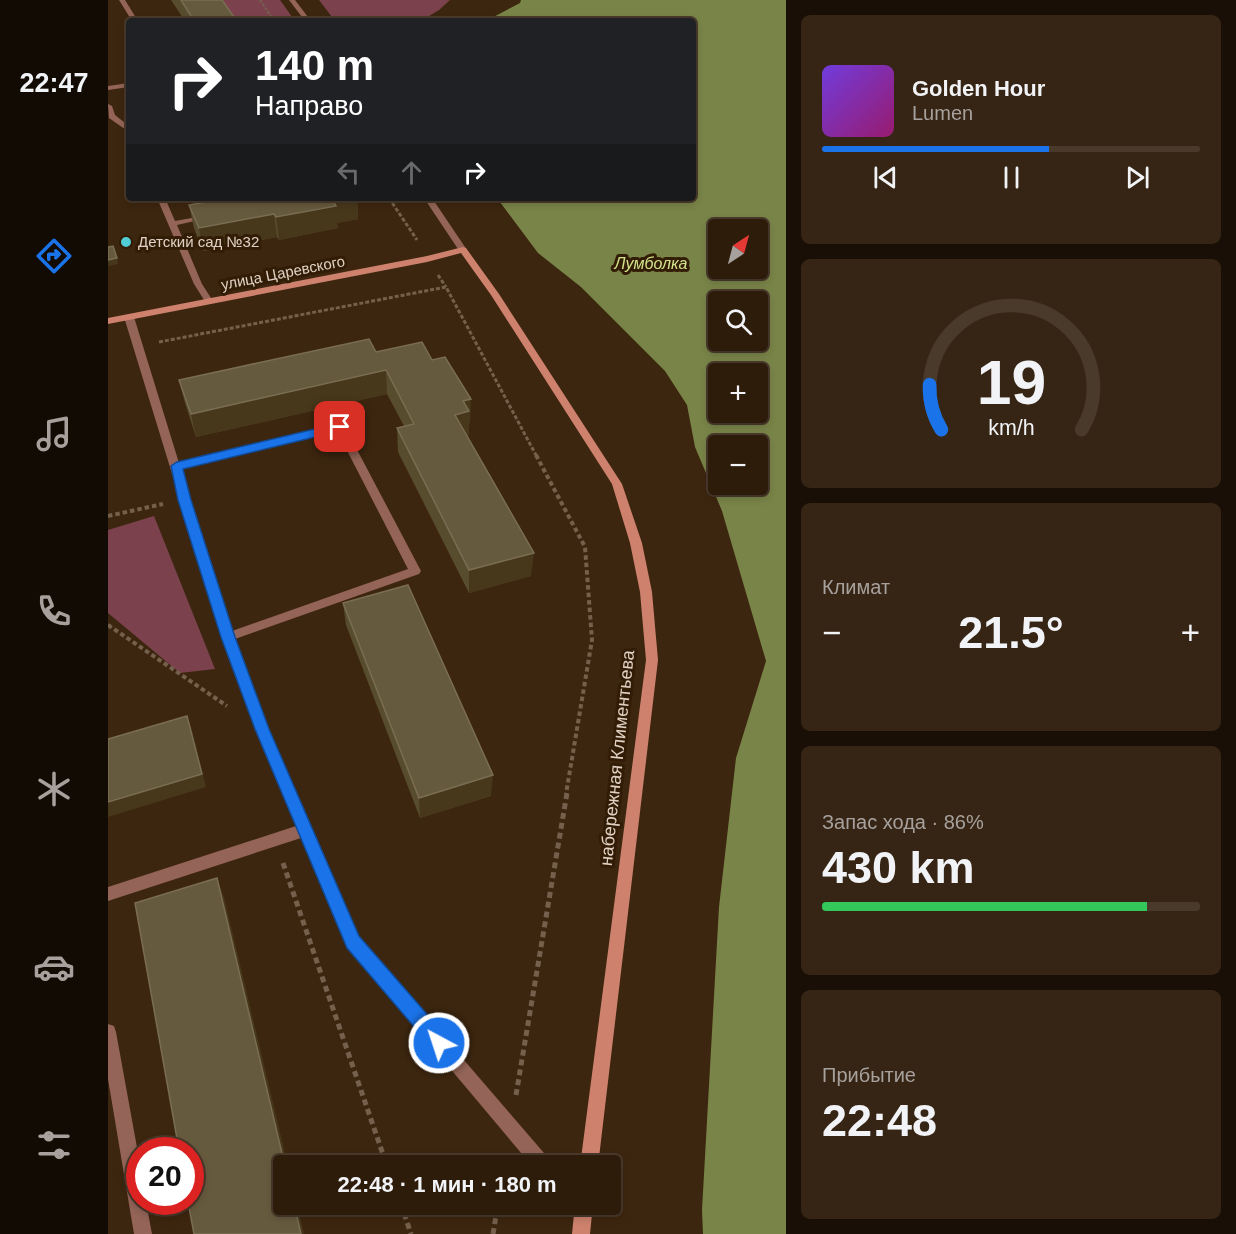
<!DOCTYPE html>
<html lang="ru">
<meta charset="utf-8">
<style>
:root{--surface:#2e1c0b;--page:#362514;--text:#f1f3f6;--muted:#a7a19d;--line:#493a2c;--accent:#1a73e8}
body{margin:0;font-family:Helvetica,sans-serif;background:var(--page);color:var(--text);height:100vh;display:flex;flex-direction:column;font-size:22px;white-space:nowrap}
*{box-sizing:border-box;margin:0}
p{font-size:20px;color:var(--muted)}
.icon{flex:none;width:33px;height:33px;fill:none;stroke:currentColor;stroke-width:2;stroke-linecap:round;stroke-linejoin:round}
.map{position:relative;flex:1;overflow:hidden}
.sheet{display:flex;flex-direction:column;gap:15px;padding:15px;background:#190f06;width:450px}
.sheet>*{flex:none}
.guide{position:absolute;left:18px;top:18px;width:570px;height:183px;border-radius:6px;box-shadow:0 3px 9px #0003,0 0 0 2px var(--line);background:#202124;color:#fff;overflow:hidden}
.needle{width:39px;rotate:36deg}
.fabs{position:absolute;left:600px;top:219px;display:grid;gap:12px}
.fabs a{display:grid;place-items:center;width:60px;height:60px;border-radius:6px;background:var(--surface);box-shadow:0 3px 9px #0003,0 0 0 2px var(--line);font-size:30px}
.speed{position:absolute;left:18px;top:1137px;display:flex;gap:12px;font-size:30px;font-weight:700;text-align:center}
.speed>*{display:grid;place-content:center;width:78px;height:78px;border-radius:50%;background:var(--surface);box-shadow:0 3px 9px #0003,0 0 0 2px var(--line);line-height:1}
.speed .limit{border:9px solid #d22;background:#fff;color:#111}
.pin{position:absolute;display:grid;place-items:center;width:51px;height:51px;color:#fff;margin:-26px;border-radius:12px;box-shadow:0 3px 9px #0006}
.me{position:absolute;width:66px;margin:-33px;rotate:320deg;stroke-linejoin:round;filter:drop-shadow(0 0 4px #0008)}
.turn{display:flex;align-items:center;gap:21px;height:126px;padding:0 30px;font-size:27px}
.turn .icon{width:78px;height:78px;stroke-width:2.5}
.turn b{display:block;font-size:42px;line-height:51px}
.lanes{display:flex;align-items:center;height:57px;padding:0 30px;background:#0003;justify-content:center;gap:30px;direction:ltr}
.lanes .off{opacity:.35}
.big{font-size:45px;font-weight:700;line-height:1.1}
.sheet .card{flex:1;display:flex;flex-direction:column;justify-content:center;gap:9px;min-width:0;padding:0 21px;border-radius:9px;background:var(--page)}
.sheet .dial{align-items:center;gap:0}
.dial svg{height:156px;overflow:visible;fill:none;stroke:var(--line);stroke-width:7;stroke-linecap:round;text-anchor:middle}
.dial text{fill:var(--text);stroke:none}
.song{display:flex;align-items:center;gap:18px}
.cover{width:72px;height:72px;border-radius:9px;background:linear-gradient(135deg,hsl(260 70% 55%),hsl(320 70% 35%))}
.played{height:6px;border-radius:3px;background:linear-gradient(90deg,var(--accent) 60%,var(--line) 60%)}
.keys{display:flex;justify-content:space-around;direction:ltr}
.heat{display:flex;justify-content:space-between;align-items:center;font-size:33px;direction:ltr}
.charge{height:9px;border-radius:4px;background:linear-gradient(90deg,#34c759 86%,var(--line) 0)}
.trip{position:absolute;left:165px;top:1155px;width:348px;height:60px;border-radius:6px;background:var(--surface);box-shadow:0 3px 9px #0003,0 0 0 2px var(--line);font-weight:700;line-height:60px;text-align:center}
main{display:flex;flex:1;min-height:0}
.menu{display:flex;flex-direction:column;width:108px;justify-content:space-around;align-items:center;background:#120b04;color:var(--muted)}
.menu .icon{width:42px;height:42px}
.menu .selected{color:var(--accent)}
.menu b{font-size:27px;color:var(--text)}
.map>svg:first-child{display:block}
.green{fill:#7b424d}
.water{fill:#798448;fill-rule:evenodd}
.lines{fill:none;stroke-linecap:round;stroke-linejoin:round}
.path-far3{stroke:#75604d;stroke-width:2;stroke-dasharray:3 1.5;stroke-linecap:butt}
.path-far2{stroke:#75604d;stroke-width:3;stroke-dasharray:4 2;stroke-linecap:butt}
.path-far1{stroke:#75604d;stroke-width:4;stroke-dasharray:4.5 3;stroke-linecap:butt}
.path{stroke:#75604d;stroke-width:5;stroke-dasharray:6 4;stroke-linecap:butt}
.lane{fill:#936457;fill-rule:evenodd}
.street{fill:#936457;fill-rule:evenodd}
.secondary{fill:#ce826e;fill-rule:evenodd}
.wall{fill:#574c2e}
.shaded-wall{fill:#47371b}
.building{fill:#665a3e;stroke:#796d53;stroke-width:1.5}
.route{fill:#1a73e8;stroke:#114b97;stroke-width:1.5}
.poi-dot{fill:#51ccd4;stroke:#321c05;stroke-width:2}
.labels{text-anchor:middle;stroke-width:6;stroke-linejoin:round;paint-order:stroke}
.far-poi-label{font-size:15px;fill:#e0d1c4;stroke:#321c05;text-anchor:start}
.far-street-label{font-size:15px;fill:#e0d1c4;stroke:#321c05}
.far-water-label{font-size:16px;font-style:italic;fill:#d1e38a;stroke:#321c05}
.street-label{font-size:18px;fill:#e0d1c4;stroke:#321c05}
</style>
<main>
<nav class="menu">
<b>22:47</b>
<svg class="icon selected" aria-label="directions" viewBox="0 0 24 24"><path d="M12 3l9 9-9 9-9-9zM9 14v-3h6M13 9l2 2-2 2"/></svg>
<svg class="icon" aria-label="music" viewBox="0 0 24 24"><path d="M9 18V5l10-2v13"/><circle cx="6" cy="18" r="3"/><circle cx="16" cy="16" r="3"/></svg>
<svg class="icon" aria-label="phone" viewBox="0 0 24 24"><path d="M5 4h4l2 5-3 2q2 4 5 5l2-3 5 2v4C11 20 4 13 5 4z"/></svg>
<svg class="icon" aria-label="climate" viewBox="0 0 24 24"><path d="M12 3v18M4 7l16 10M4 17L20 7"/></svg>
<svg class="icon" aria-label="car" viewBox="0 0 24 24"><path d="M5 17H2v-5l4-1 3-4h7l3 4 3 1v5h-3M9 17h6M6 11h13"/><circle cx="7" cy="17" r="2"/><circle cx="17" cy="17" r="2"/></svg>
<svg class="icon" aria-label="filters" viewBox="0 0 24 24"><path d="M4 7h16M4 17h16"/><circle cx="9" cy="7" r="2"/><circle cx="15" cy="17" r="2"/></svg>
</nav>
<div class="map">
<svg width="678" height="1234" viewBox="0 0 678 1234">
<rect width="100%" height="100%" fill="#3d260f"/>
<path class="green" d="M110,0H172L187,21H126Z
M211,0H342L331,10L313,21H227Z
M46,516L107,669L72,673L0,613V530Z"/>
<path class="water" d="M413,0H678V1234H595L594,1210L611,907L628,758L658,661L614,511L587,447L579,405L557,371L473,287L430,253L389,198H585V21H378L412,3ZM610,230H650V268H610ZM610,302H650V340H610ZM610,374H650V412H610ZM610,446H650V484H610Z"/>
<g class="lines">
<path class="path-far3" d="M152,0L166,21"/>
<path class="path-far2" d="M281,198L309,240
M330,275L338,287
M51,342L338,287L429,457"/>
<path class="path-far1" d="M428,455L477,547L484,640L458,794
M0,516L55,504
M0,625L119,706"/>
<path class="path" d="M175,863L279,1166
M408,1095L459,793
M293,1204L303,1234
M385,1234L390,1204"/>
<path class="lane" d="M11,0H17L30,21H24Z
M21,83V87L0,90V86Z
M0,104L4,106L7,115L21,126V132L1,118Z
M49,198H57L67,221L100,215L104,217L69,225L94,284L105,301L104,303H98L86,284Z
M21,314L26,317L71,463L232,424L236,425L313,571L311,574L127,639L161,730L250,937L442,1160L444,1166H424L240,947L193,838L0,901V887L188,826L147,730L114,637L16,317ZM229,431L300,569L124,631L73,469Z
M0,1024L6,1026L8,1032L32,1164V1202H38L44,1234H26L0,1079Z"/>
<path class="street" d="M181,0H187L203,21H197Z
M316,198H324L359,250L358,252H352Z"/>
<path class="secondary" d="M355,247L358,248L391,294L514,484L534,543L544,592L550,660L490,1166H472L538,660L532,592L522,543L504,484L383,295L353,253L319,262L0,324V318L319,256Z
M467,1204H485L482,1234H464Z"/>
</g>
<path class="wall" d="M63,0H114L128,21H77Z
M121,198H249L250,219L229,223L230,228L171,240L169,237L95,251L86,228L81,205Z
M268,352L362,423H361V435H358L423,576L361,593L290,452L289,428L296,426L279,394L88,437L77,403L71,380Z
M235,603L383,796L312,818L238,625Z"/>
<path class="shaded-wall" d="M238,198H249L250,219L229,223L230,228L171,240L168,217L225,201Z
M166,214L169,237L95,251L91,228Z
M9,258L10,264L0,266V260Z
M278,370L279,394L88,437L83,414Z
M363,399L362,423H361V435L347,438V415L355,401Z
M426,553L423,576L361,593V570Z
M79,716L84,730L98,787L0,817V802Z
M385,775L383,796L312,818L311,798Z
M109,878L116,897L180,1166H177Z
M186,1204H189L196,1234H193Z"/>
<path class="building" d="M73,0H114L128,20L119,21H86Z
M121,198H239L225,201L228,206L168,217L166,214L91,228L81,205Z
M5,246L9,258L0,260V247Z
M261,339L268,352L314,342L324,360L337,357L363,399L355,401L361,411L347,415L426,553L361,570L289,428L306,424L278,370L83,414L71,380Z
M300,585L385,775L311,798L235,603Z
M79,716L94,774L0,802V739Z
M109,878L177,1166H176V1204H186L193,1234H86L80,1202H82V1150H71L27,903Z"/>
<path class="route" d="M232,423L238,427L236,430L75,469L83,500L127,637L161,729L251,936L338,1036L340,1043L338,1049L331,1052L325,1049L239,948L147,729L113,637L70,500L63,466L69,462Z"/>
<circle class="poi-dot" cx="18" cy="242" r="6"/>
<g class="labels">
<g class="far-poi-label">
<text x="30" y="247">Детский сад №32</text>
</g>
<g class="far-street-label">
<text transform="translate(175 273) rotate(-11)" y="5">улица Царевского</text>
</g>
<g class="far-water-label">
<text x="543" y="269">Лумболка</text>
</g>
<g class="street-label">
<text transform="translate(509 758) rotate(-84)" y="6">набережная Климентьева</text>
</g>
</g>
</svg>
<div class="fabs">
<a><svg class="needle" viewBox="-14 -14 28 28"><path d="M0-13l5 13h-10z" fill="#e53935"/><path d="M0 13l5-13h-10z" fill="#a7a19d"/></svg></a>
<a><svg class="icon" aria-label="search" viewBox="0 0 24 24"><circle cx="10" cy="10" r="6"/><path d="M15 15l6 6"/></svg></a>
<a>+</a>
<a>−</a>
</div>
<div class="speed"><div class="limit">20</div></div>
<div class="pin" style="left:232px;top:427px;background:#d93025"><svg class="icon" aria-label="arrive" viewBox="0 0 24 24"><path d="M6 21V4h12l-3 4 3 4H6"/></svg></div>
<svg class="me" style="left:331px;top:1043px" viewBox="-20 -20 40 40"><circle r="17" fill="#1a73e8" stroke="#fff" stroke-width="3"/><path d="M0-11L8 9 0 5-8 9z" fill="#fff"/></svg>
<div class="trip">22:48 · 1 мин · 180 m</div>
<div class="guide">
<div class="turn"><svg class="icon" aria-label="right" viewBox="0 0 24 24"><path d="M7 20v-9h11M14 6l5 5-5 5"/></svg><div><b>140 m</b>Направо</div></div>
<div class="lanes"><svg class="icon off" aria-label="left" viewBox="0 0 24 24"><path d="M17 20v-9H6M10 6l-5 5 5 5"/></svg><svg class="icon off" aria-label="ahead" viewBox="0 0 24 24"><path d="M12 20V5M6 11l6-6 6 6"/></svg><svg class="icon" aria-label="right" viewBox="0 0 24 24"><path d="M7 20v-9h11M14 6l5 5-5 5"/></svg></div>
</div>
</div>
<section class="sheet">
<div class="card">
<div class="song"><i class="cover"></i><div><b>Golden Hour</b><p>Lumen</p></div></div>
<div class="played"></div>
<div class="keys"><svg class="icon" aria-label="previous" viewBox="0 0 24 24"><path d="M18 5L8 12l10 7zM5 5v14"/></svg><svg class="icon" aria-label="pause" viewBox="0 0 24 24"><path d="M8 5v14M16 5v14"/></svg><svg class="icon" aria-label="next" viewBox="0 0 24 24"><path d="M6 5l10 7-10 7zM19 5v14"/></svg></div>
</div>
<div class="card dial"><svg viewBox="0 0 100 80">
<path d="M14 69A42 42 0 1 1 86 69"/>
<path d="M14 69A42 42 0 0 1 8 46" stroke="#1a73e8"/>
<text x="50" y="56" font-size="32" font-weight="700">19</text>
<text x="50" y="72" font-size="11">km/h</text>
</svg></div>
<div class="card"><p>Климат</p>
<div class="heat"><a>−</a><b class="big">21.5°</b><a>+</a></div>
</div>
<div class="card"><p>Запас хода · 86%</p><b class="big">430 km</b><div class="charge"></div></div>
<div class="card"><p>Прибытие</p><b class="big">22:48</b></div>
</section>
</main>
